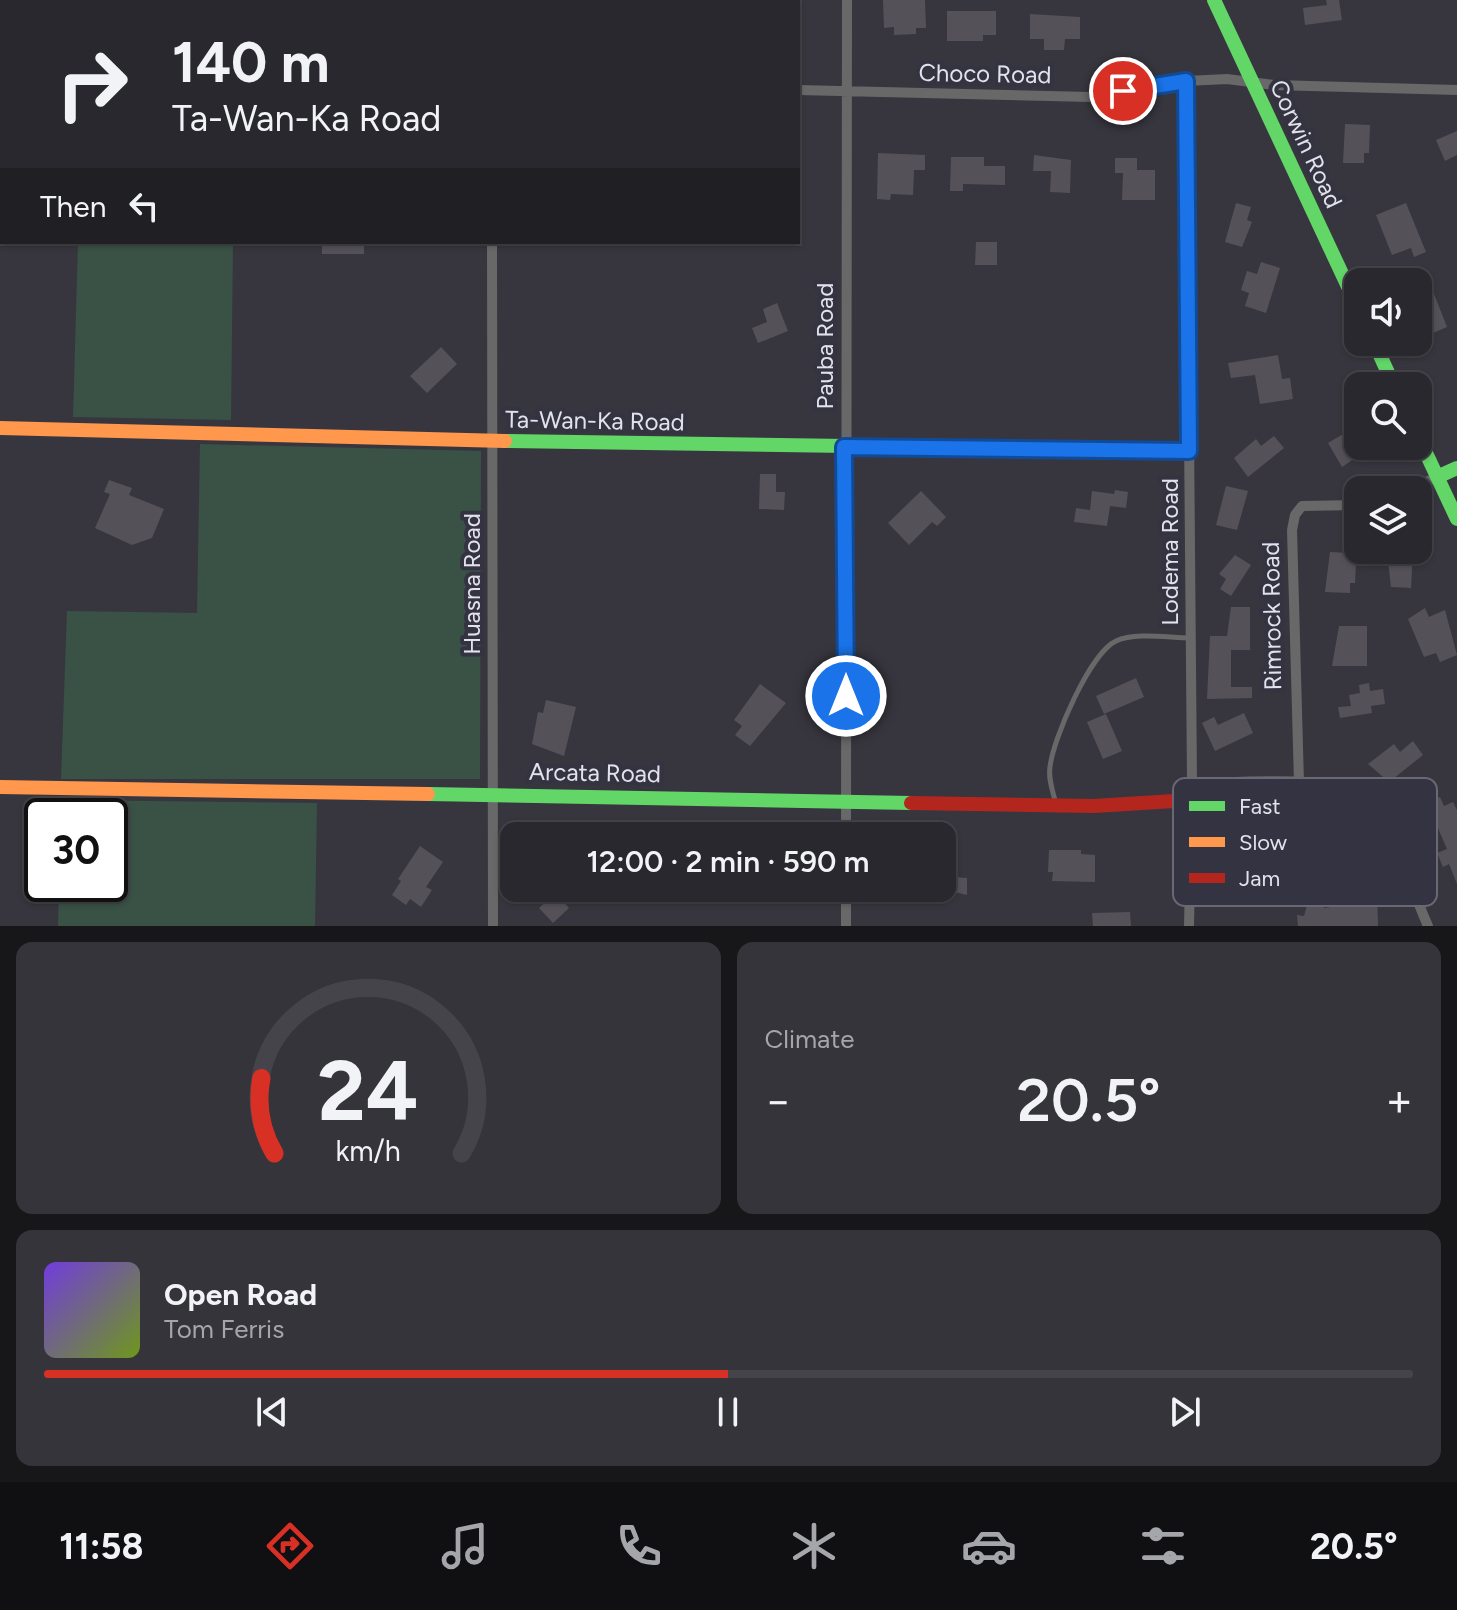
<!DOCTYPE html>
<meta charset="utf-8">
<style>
:root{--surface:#29282e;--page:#35343a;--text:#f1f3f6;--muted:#a5a6aa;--line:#45444a;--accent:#d93025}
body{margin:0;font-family:Figtree,sans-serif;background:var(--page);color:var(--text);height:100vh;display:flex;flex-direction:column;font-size:30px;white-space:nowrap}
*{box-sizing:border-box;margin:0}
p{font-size:26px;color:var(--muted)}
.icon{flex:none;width:44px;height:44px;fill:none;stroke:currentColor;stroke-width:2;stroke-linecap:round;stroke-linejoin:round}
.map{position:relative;height:926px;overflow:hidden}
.drawer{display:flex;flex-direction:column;gap:16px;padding:16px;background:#171619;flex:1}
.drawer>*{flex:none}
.banner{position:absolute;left:0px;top:0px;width:800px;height:244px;box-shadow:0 2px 6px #0004,0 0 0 2px var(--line);background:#29282e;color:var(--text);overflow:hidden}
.fabs{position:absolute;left:1344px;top:268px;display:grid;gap:16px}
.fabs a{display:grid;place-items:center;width:88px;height:88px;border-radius:16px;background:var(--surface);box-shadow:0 2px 6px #0004,0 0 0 2px var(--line);font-size:40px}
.speed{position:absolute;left:24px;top:798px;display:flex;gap:16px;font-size:40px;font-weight:700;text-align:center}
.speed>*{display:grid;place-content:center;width:104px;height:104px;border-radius:50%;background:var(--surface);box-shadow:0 2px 6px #0004,0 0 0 2px var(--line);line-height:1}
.speed .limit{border:4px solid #111;border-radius:12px;background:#fff;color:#111}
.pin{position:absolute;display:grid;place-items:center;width:68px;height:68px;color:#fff;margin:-34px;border:4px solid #fff;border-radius:50%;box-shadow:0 2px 8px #0007}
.me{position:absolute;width:88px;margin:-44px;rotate:0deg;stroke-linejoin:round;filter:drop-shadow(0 0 6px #0008)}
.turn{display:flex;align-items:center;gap:28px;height:168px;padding:0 40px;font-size:36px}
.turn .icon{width:104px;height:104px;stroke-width:2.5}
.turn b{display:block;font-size:56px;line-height:68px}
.then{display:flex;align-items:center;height:76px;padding:0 40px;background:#0003;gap:16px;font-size:30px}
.big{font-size:60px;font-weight:600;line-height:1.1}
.drawer .tile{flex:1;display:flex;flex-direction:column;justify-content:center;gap:12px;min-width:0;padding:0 28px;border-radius:16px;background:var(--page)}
.drawer .dial{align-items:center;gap:0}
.dial svg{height:208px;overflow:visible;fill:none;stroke:var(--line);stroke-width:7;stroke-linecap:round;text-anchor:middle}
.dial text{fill:var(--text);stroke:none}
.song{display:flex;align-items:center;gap:24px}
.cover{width:96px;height:96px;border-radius:12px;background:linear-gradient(135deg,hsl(260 70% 55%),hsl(80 70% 35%))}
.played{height:8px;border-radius:4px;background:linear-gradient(90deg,var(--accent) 50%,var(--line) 50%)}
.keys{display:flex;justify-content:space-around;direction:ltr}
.heat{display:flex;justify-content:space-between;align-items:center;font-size:44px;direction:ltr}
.drawer .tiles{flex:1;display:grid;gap:16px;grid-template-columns:1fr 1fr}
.tile:last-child{grid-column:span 2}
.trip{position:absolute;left:500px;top:822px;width:456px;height:80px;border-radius:16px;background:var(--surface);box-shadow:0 2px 6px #0004,0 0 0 2px var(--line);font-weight:600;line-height:80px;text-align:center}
.menu{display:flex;height:128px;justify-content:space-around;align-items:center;background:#101012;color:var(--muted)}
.menu .icon{width:56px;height:56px}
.menu .selected{color:var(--accent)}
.menu b{font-size:36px;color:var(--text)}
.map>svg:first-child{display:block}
.green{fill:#395245}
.building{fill:#545258}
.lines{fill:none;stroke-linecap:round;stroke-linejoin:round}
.lane{stroke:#696868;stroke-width:5}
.street{stroke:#696868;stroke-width:10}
.fast{stroke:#63d668;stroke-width:14}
.slow{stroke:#ff974d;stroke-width:14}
.jam{stroke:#b3261e;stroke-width:14}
.route-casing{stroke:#114b97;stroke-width:20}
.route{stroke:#1a73e8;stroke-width:14}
.labels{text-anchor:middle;stroke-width:8;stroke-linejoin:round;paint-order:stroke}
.street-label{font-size:24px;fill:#e3e2ec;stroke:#343341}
.key{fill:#343341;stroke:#696874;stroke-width:2}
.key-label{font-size:22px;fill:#e3e2ec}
</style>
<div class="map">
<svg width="1457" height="926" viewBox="0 0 1457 926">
<rect width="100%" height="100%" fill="#37363e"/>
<path class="green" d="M78,242H233L231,420L73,417Z
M200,444L481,451L480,779H61L67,611L197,613Z
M62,800L317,803L315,926H58L59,884H110V816H62Z"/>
<path class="building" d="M883,0H925L926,28H916V34L894,35V27L884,28Z
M1326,0H1339L1342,20L1305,25L1303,8L1327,5Z
M947,11H996V35H983V41H947Z
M1030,14L1080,17V39H1065L1064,50H1044V39H1030Z
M1345,124L1370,125L1369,153H1364V163H1343Z
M1457,131V155L1445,161L1436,140Z
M878,153L925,155V170H914L913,195L891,194L890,200L877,199Z
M1034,155L1071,160L1070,193L1050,192L1051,171H1033Z
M951,157H984V166H1005V185L963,184V191H950Z
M1115,158H1137V170H1155V200H1122L1123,173H1115Z
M1236,203L1251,207L1247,220L1252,222L1242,247L1225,242Z
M1406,203L1426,252L1414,257L1411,248L1392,255L1376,215Z
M322,242H364V254H322Z
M976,242H997V265H975Z
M1261,262L1280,268L1266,313L1245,306L1249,293L1241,290L1247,271L1257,274Z
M1434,294L1447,327L1426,336L1418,301Z
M777,303L788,331L758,343L752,328L767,322L763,309Z
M441,347L457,364L427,393L410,376Z
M1278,355L1282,379L1290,378L1293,399L1260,404L1255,375L1231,378L1228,363Z
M1354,420L1358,426V446H1373L1342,467L1328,443L1345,433L1342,427Z
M1274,436L1284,448L1248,477L1234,458L1256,439L1261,446Z
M760,474H776V492H785L784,510L759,509Z
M109,480L132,488L129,495L164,509L152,538L132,545L95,528L110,494L104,492Z
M1226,486L1248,491L1237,530L1216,525Z
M1115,490L1128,492L1126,508L1110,506L1107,526L1074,522L1076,508L1090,510L1092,491L1114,494Z
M921,491L946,517L937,526L932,522L909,545L888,523Z
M1398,550H1413L1411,588L1391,587L1388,561H1393Z
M1330,552L1349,553V562H1356L1355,583H1350V593L1325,592Z
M1235,555L1251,565L1231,596L1220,589L1226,579L1219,574Z
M1231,607H1250V650H1231V687H1252V698L1207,699L1210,636H1227Z
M1425,608L1429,617L1445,610L1457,655L1440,662L1436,653L1424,657L1408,619Z
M1339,626H1367V666H1332Z
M1136,678L1144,697L1104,714L1096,696Z
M1369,683L1370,691L1383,689L1385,704L1371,706L1372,713L1340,718L1338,707L1351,706L1349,695L1360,693L1359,685Z
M760,684L786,703L750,746L735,735L742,726L734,720Z
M546,700L576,707L564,756L532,744L538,712L543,713Z
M1244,713L1253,733L1215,751L1202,723L1214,717L1218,725Z
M1106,714L1122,751L1103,759L1087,722Z
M1413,741L1423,755L1389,782L1368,764L1394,744L1400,752Z
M1440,797L1444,806L1453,802L1457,810V884L1449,864L1443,867L1437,853L1447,849L1427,803Z
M420,846L443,862L426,887L432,890L421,907L410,899L406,905L392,895L401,881L398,879Z
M1049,850H1081V854L1095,855V882L1052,881L1053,872H1048Z
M942,876L967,878V895L942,889Z
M1351,891H1377L1378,926H1298L1297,915L1304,916L1307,905L1324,903V908L1351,904Z
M556,893L569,908L553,923L539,908Z
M1130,912L1131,926H1093L1092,913Z"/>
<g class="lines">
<path class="lane" d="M77,2L78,0
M1056,804C1053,792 1048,779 1050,767C1053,739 1090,653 1116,641C1136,632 1169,638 1191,638"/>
<path class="street" d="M492,2V0
M0,74H2
M1186,81L1192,783L1189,926
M798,90L1091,97L1186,81L1227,79L1274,85L1457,90
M492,242L493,926
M1408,490L1437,477
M1192,783C1229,783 1327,775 1356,792C1387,810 1413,893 1428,926
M1299,783L1292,530L1295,515L1302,506L1358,505
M846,836L847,0
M846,926V888"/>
<path class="fast" d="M1214,0L1358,308
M1374,342L1394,386
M1418,436L1457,519
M505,441L1056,449
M1437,477L1457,468
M428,794L911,803"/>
<path class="slow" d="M0,428L505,441
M1056,449L1189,451
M0,787L428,794"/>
<path class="jam" d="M911,803L1094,806L1190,800"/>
</g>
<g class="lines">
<g class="route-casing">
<path id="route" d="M846,696L844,447L1189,451L1186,81L1123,91"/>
</g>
<use href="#route" class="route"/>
</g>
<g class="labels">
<g class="street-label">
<text transform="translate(985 74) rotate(1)" y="8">Choco Road</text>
<text transform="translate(1306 144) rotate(65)" y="8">Corwin Road</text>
<text transform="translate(825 346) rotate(-90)" y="8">Pauba Road</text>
<text transform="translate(595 421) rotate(1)" y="8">Ta-Wan-Ka Road</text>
<text transform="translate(1170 552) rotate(-90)" y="8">Lodema Road</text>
<text transform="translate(472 584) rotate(-90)" y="8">Huasna Road</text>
<text transform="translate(1272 616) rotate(-91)" y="8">Rimrock Road</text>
<text transform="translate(595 773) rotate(1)" y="8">Arcata Road</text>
</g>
</g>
<rect x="1173" y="778" width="264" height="128" rx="12" class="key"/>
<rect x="1189" y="801" width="36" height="10" fill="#63d668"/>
<rect x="1189" y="837" width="36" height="10" fill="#ff974d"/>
<rect x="1189" y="873" width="36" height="10" fill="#b3261e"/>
<g class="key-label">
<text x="1239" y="814">Fast</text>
<text x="1239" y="850">Slow</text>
<text x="1239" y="886">Jam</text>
</g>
</svg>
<div class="fabs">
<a><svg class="icon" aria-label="sound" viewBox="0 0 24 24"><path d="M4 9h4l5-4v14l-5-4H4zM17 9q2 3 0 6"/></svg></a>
<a><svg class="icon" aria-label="search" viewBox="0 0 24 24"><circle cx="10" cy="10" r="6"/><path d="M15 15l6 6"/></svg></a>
<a><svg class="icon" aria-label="layers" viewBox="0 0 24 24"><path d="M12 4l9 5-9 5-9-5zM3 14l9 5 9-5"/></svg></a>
</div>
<div class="speed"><div class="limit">30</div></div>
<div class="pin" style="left:1123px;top:91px;background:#d93025"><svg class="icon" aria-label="arrive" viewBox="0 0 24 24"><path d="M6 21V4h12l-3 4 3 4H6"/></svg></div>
<svg class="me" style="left:846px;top:696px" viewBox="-20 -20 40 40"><circle r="17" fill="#1a73e8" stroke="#fff" stroke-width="3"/><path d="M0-11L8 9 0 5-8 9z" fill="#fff"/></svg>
<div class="trip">12:00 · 2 min · 590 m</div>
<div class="banner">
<div class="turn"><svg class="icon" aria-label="right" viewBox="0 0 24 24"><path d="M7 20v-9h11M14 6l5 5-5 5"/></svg><div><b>140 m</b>Ta-Wan-Ka Road</div></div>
<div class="then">Then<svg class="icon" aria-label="left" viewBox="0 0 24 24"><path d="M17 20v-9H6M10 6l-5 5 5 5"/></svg></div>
</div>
</div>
<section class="drawer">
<div class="tiles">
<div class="tile dial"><svg viewBox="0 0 100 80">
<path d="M14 69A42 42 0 1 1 86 69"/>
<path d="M14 69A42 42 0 0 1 9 40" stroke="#d93025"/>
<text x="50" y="56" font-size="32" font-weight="700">24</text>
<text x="50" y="72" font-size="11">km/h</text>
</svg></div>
<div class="tile"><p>Climate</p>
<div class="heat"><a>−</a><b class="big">20.5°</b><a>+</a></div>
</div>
<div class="tile">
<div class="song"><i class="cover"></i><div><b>Open Road</b><p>Tom Ferris</p></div></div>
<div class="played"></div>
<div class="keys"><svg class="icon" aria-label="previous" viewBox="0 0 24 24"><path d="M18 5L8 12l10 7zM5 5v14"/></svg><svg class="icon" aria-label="pause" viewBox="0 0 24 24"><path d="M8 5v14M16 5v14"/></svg><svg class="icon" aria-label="next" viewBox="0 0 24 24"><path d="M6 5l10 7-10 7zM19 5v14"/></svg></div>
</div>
</div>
</section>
<nav class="menu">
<b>11:58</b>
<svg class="icon selected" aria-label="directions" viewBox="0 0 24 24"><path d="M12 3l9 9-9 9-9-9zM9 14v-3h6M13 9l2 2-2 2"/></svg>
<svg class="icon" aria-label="music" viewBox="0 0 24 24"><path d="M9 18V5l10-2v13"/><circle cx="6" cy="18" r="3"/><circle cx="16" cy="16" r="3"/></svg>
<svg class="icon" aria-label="phone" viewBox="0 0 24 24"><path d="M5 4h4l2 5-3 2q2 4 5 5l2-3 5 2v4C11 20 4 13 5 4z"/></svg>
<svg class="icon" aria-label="climate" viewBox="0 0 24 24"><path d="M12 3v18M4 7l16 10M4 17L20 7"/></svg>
<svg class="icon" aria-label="car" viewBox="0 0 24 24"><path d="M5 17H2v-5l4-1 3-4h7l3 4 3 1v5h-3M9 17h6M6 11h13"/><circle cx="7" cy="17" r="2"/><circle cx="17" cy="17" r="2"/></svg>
<svg class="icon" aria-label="filters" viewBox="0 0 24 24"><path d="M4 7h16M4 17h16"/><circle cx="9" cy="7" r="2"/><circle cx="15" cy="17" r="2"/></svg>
<b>20.5°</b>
</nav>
